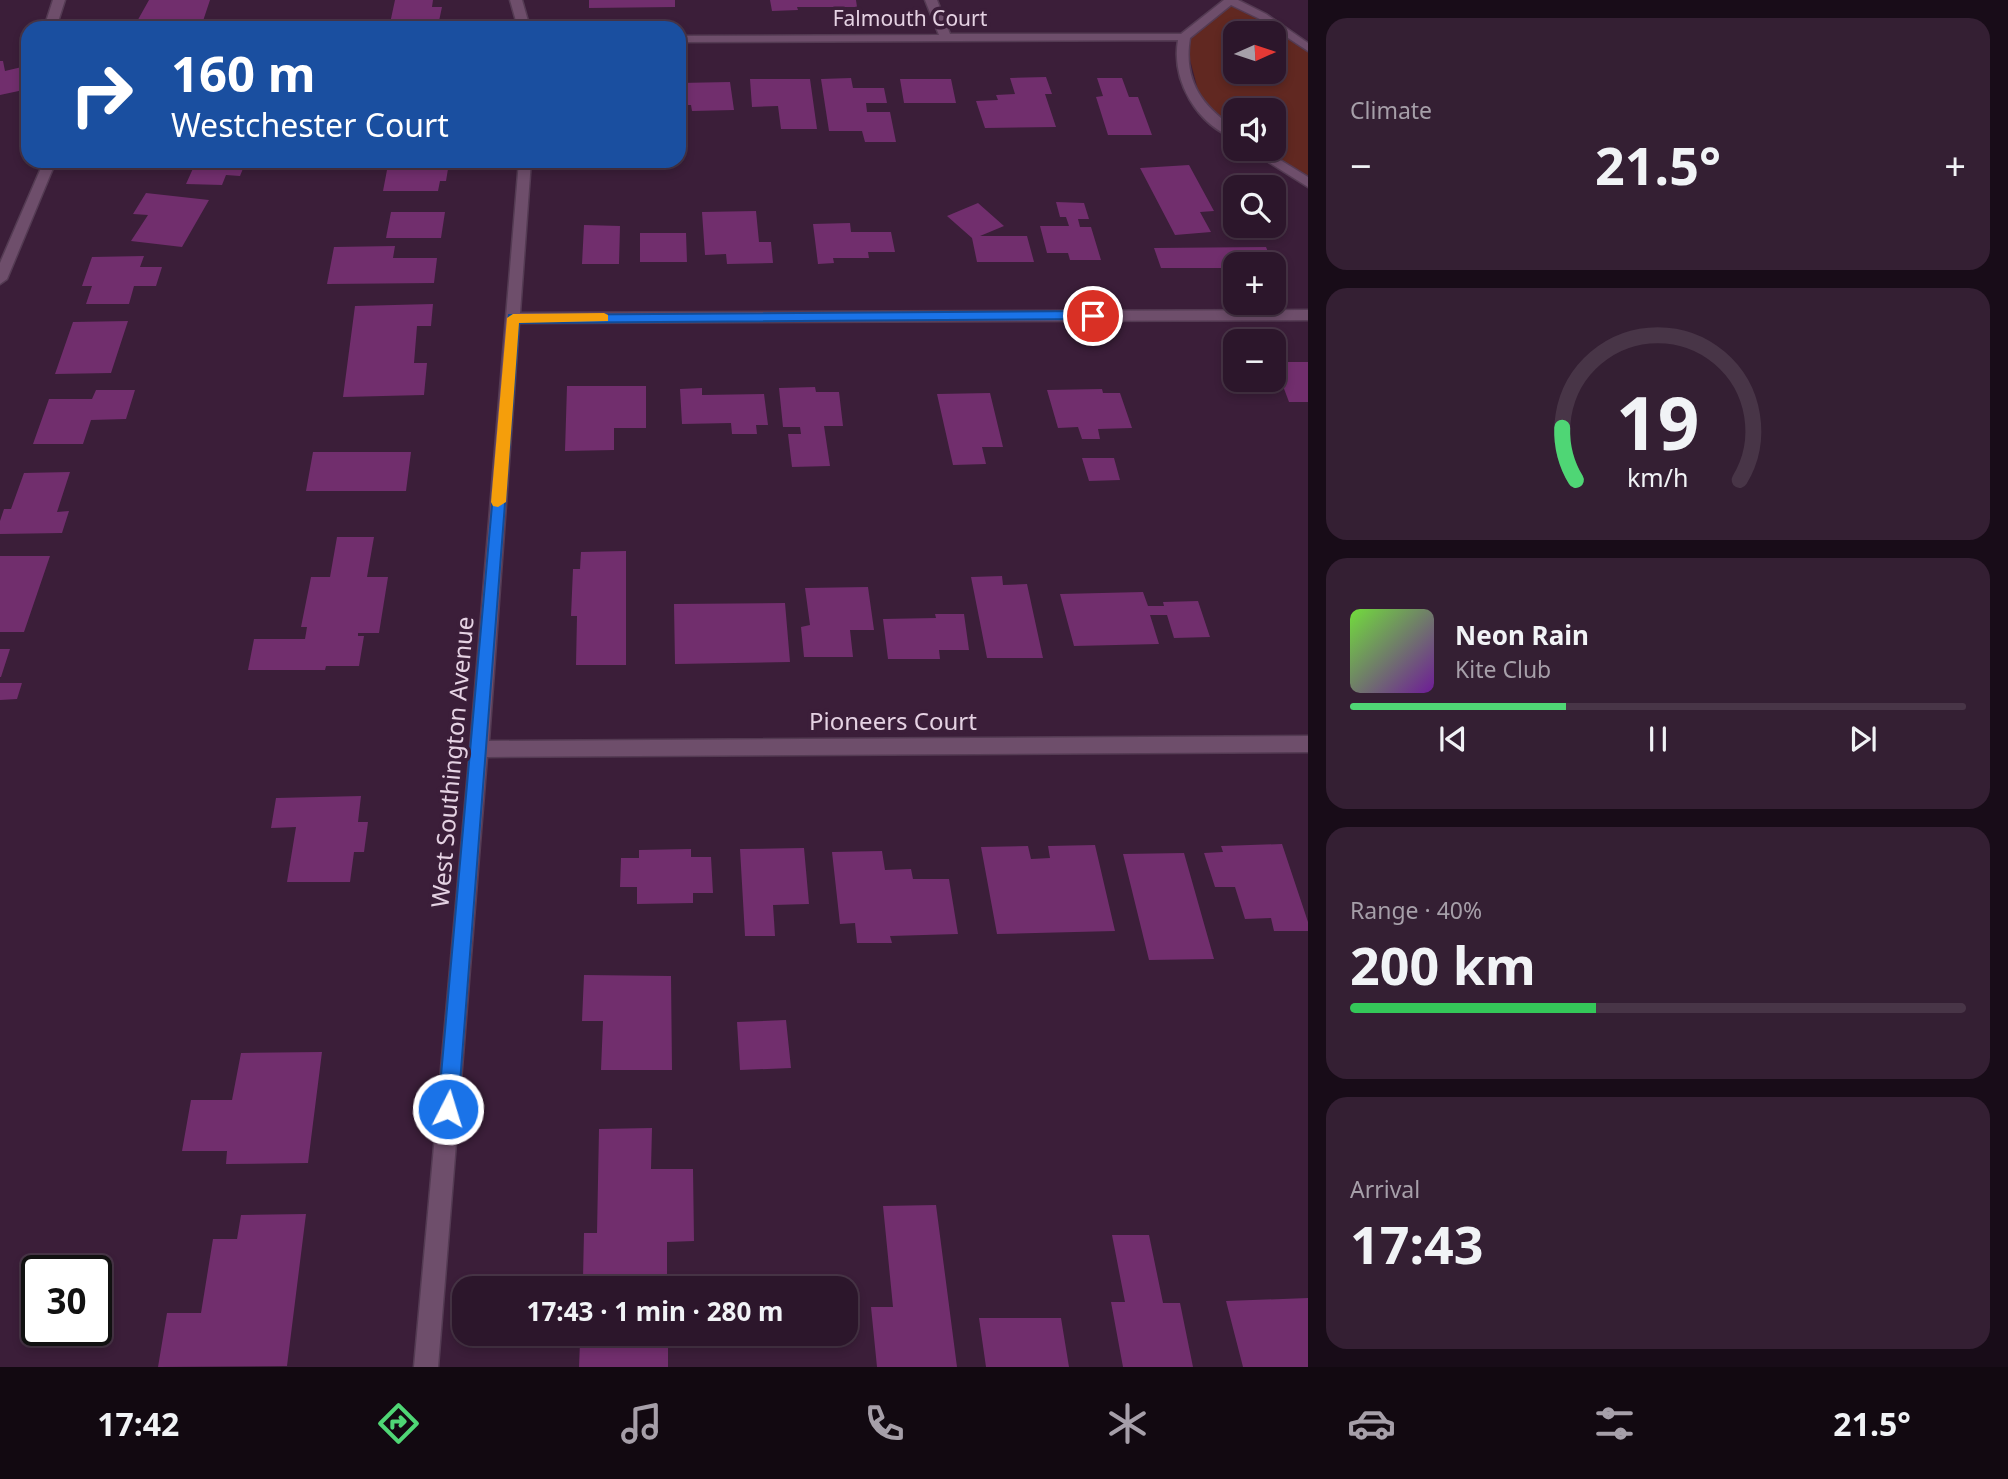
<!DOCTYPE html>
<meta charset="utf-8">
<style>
:root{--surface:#2c162b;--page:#341f33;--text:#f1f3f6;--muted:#a69fa9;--line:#483547;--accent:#4fd675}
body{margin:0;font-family:"Noto Sans",sans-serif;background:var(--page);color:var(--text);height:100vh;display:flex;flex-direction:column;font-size:26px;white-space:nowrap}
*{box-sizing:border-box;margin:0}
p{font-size:23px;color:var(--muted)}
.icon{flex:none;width:38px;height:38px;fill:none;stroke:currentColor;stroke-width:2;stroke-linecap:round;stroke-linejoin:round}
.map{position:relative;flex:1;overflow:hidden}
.drawer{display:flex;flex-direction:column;gap:18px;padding:18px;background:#180c18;width:700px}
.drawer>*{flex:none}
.guide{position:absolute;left:21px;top:21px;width:665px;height:147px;border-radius:21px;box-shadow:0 4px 10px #0003,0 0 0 2px var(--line);background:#1a4fa0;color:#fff;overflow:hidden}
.needle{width:46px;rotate:87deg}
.controls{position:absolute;left:1223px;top:21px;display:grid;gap:14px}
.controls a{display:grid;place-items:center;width:63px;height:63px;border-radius:14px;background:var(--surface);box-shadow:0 4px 10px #0003,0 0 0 2px var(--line);font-size:35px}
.speed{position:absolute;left:21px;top:1255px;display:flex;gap:14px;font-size:35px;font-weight:700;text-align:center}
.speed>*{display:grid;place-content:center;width:91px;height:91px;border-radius:50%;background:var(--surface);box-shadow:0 4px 10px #0003,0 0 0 2px var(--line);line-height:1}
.speed .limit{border:4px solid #111;border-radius:10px;background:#fff;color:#111}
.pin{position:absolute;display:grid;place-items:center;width:60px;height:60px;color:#fff;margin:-30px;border:4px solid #fff;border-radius:50%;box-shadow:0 2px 7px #0007}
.me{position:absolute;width:77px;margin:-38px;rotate:5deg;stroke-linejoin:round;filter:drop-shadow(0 0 5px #0008)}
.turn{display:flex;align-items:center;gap:24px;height:147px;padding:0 35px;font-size:32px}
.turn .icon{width:91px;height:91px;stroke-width:2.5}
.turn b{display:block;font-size:49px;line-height:60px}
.big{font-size:52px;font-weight:700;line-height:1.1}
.drawer .widget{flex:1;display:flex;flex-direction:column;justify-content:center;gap:10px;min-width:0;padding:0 24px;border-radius:21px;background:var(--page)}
.drawer .dial{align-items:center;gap:0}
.dial svg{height:182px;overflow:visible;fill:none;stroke:var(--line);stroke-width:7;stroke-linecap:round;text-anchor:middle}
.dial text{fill:var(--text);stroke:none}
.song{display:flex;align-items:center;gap:21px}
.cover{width:84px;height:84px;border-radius:10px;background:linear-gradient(135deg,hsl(100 70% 55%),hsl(280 70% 35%))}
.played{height:7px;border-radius:4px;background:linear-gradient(90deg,var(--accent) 35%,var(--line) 35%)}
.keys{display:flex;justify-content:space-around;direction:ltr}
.heat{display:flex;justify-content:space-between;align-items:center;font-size:38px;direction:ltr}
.charge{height:10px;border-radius:5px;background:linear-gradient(90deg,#34c759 40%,var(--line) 0)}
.trip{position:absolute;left:452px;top:1276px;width:406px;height:70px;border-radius:21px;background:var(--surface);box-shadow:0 4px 10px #0003,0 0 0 2px var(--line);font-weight:700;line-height:70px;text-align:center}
.tab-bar{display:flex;height:112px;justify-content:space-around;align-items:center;background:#120911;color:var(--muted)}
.tab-bar .icon{width:49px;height:49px}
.tab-bar .on{color:var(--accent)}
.tab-bar b{font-size:32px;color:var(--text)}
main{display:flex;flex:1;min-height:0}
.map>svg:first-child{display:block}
.green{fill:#612821;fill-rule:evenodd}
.building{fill:#712e6d}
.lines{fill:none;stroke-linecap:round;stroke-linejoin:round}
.street-casing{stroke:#543b53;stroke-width:3}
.street{fill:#6e4e6b;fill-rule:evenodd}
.route{fill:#1a73e8;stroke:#114b97;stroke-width:2}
.slow{fill:#f59e0b}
.labels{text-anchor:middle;stroke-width:7;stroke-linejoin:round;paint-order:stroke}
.far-street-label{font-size:21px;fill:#e5d2e3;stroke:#3b1e39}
.street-label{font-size:24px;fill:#e5d2e3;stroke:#3b1e39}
</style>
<main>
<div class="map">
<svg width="1308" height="1367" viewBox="0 0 1308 1367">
<rect width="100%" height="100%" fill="#3b1e39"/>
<path class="green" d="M1231,1L1308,48V183L1259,149H1274V110H1236L1235,132L1203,109L1184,37ZM1236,33H1274V72H1236Z"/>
<path class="building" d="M149,0H210L202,24L135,25Z
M395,0H433L432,7H442L439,21H432L431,28H389Z
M589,0H675V7L589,8Z
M770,0H856L857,7H797L798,10L772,11Z
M0,61H3L5,71L26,66L28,89L0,95Z
M1046,77L1052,94H1045L1056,127L985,128L976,101L998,100L996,95L1015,94L1010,78Z
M851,78L853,88H884L887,103H866L867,112H890L896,142H865L862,131H829L821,79Z
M1097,78H1122L1129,97H1138L1152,135H1108L1096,97L1103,96Z
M750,79H810L817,129H781L778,106L752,107Z
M900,79H951L956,103H904Z
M730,82L734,110L692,111L691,105H680L679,83Z
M160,161H246L240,176L226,175L222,185L186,184L195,164L160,163Z
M402,163H449L446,181H440L438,191H383L387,170H401Z
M1189,165L1214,211L1200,212L1211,232L1175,235L1140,168Z
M146,193L209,200L182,247L131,241L148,215L133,214Z
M1056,202L1084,203L1089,219H1078L1080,227H1091L1101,260H1070L1068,253H1047L1040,226H1069L1066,217H1060Z
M978,203L1004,226L980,236H1027L1034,262H977L972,238L947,216Z
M756,211L759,242H771L773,263L727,264L726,254L705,255L702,212Z
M391,212H445L441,238H386Z
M850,223L851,232H891L895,252H868L869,258H833L834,263L818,264L813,224Z
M584,225L620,226L619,264H582Z
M640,233H686L687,262H640Z
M395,246L393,258H437L434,283L327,284L334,247Z
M1266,247L1273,264H1236V276H1229L1226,268H1161L1154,248Z
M144,256L140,267H162L156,286H134L129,304H86L92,286H82L92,257Z
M433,304L431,326H417L414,363H427L424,395L343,397L355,306Z
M128,321L111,373L55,374L73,322Z
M1274,362H1308V402H1289Z
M567,386H646V428H614V450L565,451Z
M815,387L816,392H839L843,426H824L830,466L792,467L788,434H801L800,427H783L779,388Z
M702,388V395L764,394L768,425H756L757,434H732L731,423L682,424L680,389Z
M1102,389L1103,393H1120L1132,428L1098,429L1100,439H1082L1078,427L1058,428L1047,390Z
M96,390H135L126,419L91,420L83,444H33L49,399H92Z
M990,393L1003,447H982L986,464L953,465L937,394Z
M313,452H411L406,491H306Z
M1082,458H1114L1120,480L1089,481Z
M70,472L57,512L69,511L62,533L0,534V521L4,509H11L24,473Z
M337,537H374L367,577H388L379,633H358V636H364L359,666H326L325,670H248L254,639H305L307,627H301L311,577H330Z
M626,551V665H576L577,616H571L573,569H580L581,552Z
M0,556H50L24,632H0Z
M1002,576L1003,585L1027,584L1043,658H987L971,577Z
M868,587L874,630H850L853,657H804L801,627L810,625L805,588Z
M1143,592L1148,606H1164L1163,602L1198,601L1210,637L1174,638L1167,615H1150L1159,644L1074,646L1060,594Z
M785,603L790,662L675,664L674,604Z
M935,614H964L969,650H939L940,659H888L883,619L936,618Z
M0,649H10L1,677H0Z
M0,683H22L17,699L0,700Z
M361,796L358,822H368L364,852H354L350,882H287L296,827L271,828L276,798Z
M1282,844L1308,922V931H1274L1271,918L1245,919L1235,887H1215L1204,853L1223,852L1221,846Z
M1095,845L1115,931L997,934L981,847L1028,846L1031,859L1050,858L1048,846Z
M804,848L809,904L773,905L775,936H745L740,849Z
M691,849V857H711L713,893H693V903L637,904V887H620L621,858H639V850Z
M882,851L885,870L911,869L913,879H949L958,934L890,936L892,943H857L855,923L840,924L832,852Z
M1184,853L1214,959L1149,960L1123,854Z
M584,975L671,976L672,1070H601L603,1021H582Z
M786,1020L791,1068L740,1070L737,1022Z
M322,1052L308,1163L226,1164L227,1151H182L191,1100H232L241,1053Z
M652,1128L651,1169H693L694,1241L667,1242V1288H565L566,1278H583L584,1233H597L599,1129Z
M936,1205L957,1367H877L871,1307H893L883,1206Z
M306,1214L287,1366L158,1367L167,1313H201L213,1239H237L241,1215Z
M1112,1235H1149L1163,1303H1180L1193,1367H1123L1111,1302H1125Z
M1308,1298V1367H1243L1226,1301Z
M979,1318H1061L1069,1367H986Z
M564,1334H668V1367H579L580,1342H564Z"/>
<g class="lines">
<g class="street-casing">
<path id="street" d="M53,0H65L56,28H44Z
M510,0H522L530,28H518Z
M925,0H937L950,34H1181L1224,0H1238L1266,14L1308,43V51L1258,18L1231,5L1190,38C1183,81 1202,106 1236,129V139C1197,125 1171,81 1178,40L679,42V36L939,35Z
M1248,149H1262L1308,177V187Z
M44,161H56L7,279L0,284V263Z
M519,161H531L520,313L1308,310V320L519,323L489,741L1308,736V752L487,757L438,1367H414L470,749Z"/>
</g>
<use href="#street" class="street"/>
</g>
<path class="route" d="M1093,311L1100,316L1098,319L519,323L458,1109L455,1116L448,1119L441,1116L438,1109L509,315Z"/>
<path class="slow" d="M604,313L608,315V321L519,323L506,502L498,507L493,506L491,502L507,318L513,314Z"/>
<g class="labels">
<g class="far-street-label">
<text x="910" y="26">Falmouth Court</text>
</g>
<g class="street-label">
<text x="893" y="730">Pioneers Court</text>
<text transform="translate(453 762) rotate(-85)" y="8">West Southington Avenue</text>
</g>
</g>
</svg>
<div class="controls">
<a><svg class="needle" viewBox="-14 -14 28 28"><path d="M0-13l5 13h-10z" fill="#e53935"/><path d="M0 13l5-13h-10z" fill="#a69fa9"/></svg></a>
<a><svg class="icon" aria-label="sound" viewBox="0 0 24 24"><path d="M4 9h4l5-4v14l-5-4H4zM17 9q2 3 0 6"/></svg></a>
<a><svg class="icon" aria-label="search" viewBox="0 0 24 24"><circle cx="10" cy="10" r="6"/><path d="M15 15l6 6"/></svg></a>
<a>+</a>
<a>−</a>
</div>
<div class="speed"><div class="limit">30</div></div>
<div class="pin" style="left:1093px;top:316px;background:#d93025"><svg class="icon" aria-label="arrive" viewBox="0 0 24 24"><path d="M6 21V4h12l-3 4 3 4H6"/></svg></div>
<svg class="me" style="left:448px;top:1109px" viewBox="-20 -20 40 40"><circle r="17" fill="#1a73e8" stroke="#fff" stroke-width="3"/><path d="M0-11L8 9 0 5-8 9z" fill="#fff"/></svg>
<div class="trip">17:43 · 1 min · 280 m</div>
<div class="guide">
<div class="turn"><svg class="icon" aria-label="right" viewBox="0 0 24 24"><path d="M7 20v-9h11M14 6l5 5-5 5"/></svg><div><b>160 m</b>Westchester Court</div></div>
</div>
</div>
<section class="drawer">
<div class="widget"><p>Climate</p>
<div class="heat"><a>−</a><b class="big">21.5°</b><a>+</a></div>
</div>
<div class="widget dial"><svg viewBox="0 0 100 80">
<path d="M14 69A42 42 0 1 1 86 69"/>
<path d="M14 69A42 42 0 0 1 8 46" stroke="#4fd675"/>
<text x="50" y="56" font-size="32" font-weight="700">19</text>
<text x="50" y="72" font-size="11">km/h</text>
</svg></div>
<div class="widget">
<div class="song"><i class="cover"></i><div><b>Neon Rain</b><p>Kite Club</p></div></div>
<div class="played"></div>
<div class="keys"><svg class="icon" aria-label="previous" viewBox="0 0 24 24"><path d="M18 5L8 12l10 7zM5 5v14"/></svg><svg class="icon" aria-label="pause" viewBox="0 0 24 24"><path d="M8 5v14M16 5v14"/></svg><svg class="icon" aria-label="next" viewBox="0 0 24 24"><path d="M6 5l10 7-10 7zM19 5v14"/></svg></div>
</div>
<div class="widget"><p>Range · 40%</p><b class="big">200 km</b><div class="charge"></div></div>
<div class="widget"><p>Arrival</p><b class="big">17:43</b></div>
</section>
</main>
<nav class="tab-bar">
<b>17:42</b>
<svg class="icon on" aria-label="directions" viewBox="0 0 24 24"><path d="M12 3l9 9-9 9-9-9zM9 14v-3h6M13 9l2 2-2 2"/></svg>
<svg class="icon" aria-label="music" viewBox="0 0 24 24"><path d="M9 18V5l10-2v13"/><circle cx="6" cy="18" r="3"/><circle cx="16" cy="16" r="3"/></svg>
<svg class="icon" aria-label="phone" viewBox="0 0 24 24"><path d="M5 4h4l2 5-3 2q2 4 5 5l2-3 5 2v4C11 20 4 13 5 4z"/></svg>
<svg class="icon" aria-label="climate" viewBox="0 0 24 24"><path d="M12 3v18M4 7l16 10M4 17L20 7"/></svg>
<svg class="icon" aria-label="car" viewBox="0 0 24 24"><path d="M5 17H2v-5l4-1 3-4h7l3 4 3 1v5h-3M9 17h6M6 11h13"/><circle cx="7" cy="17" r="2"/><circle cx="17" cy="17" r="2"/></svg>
<svg class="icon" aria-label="filters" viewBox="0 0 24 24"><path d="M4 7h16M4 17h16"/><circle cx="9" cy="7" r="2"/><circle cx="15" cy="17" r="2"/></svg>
<b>21.5°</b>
</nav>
